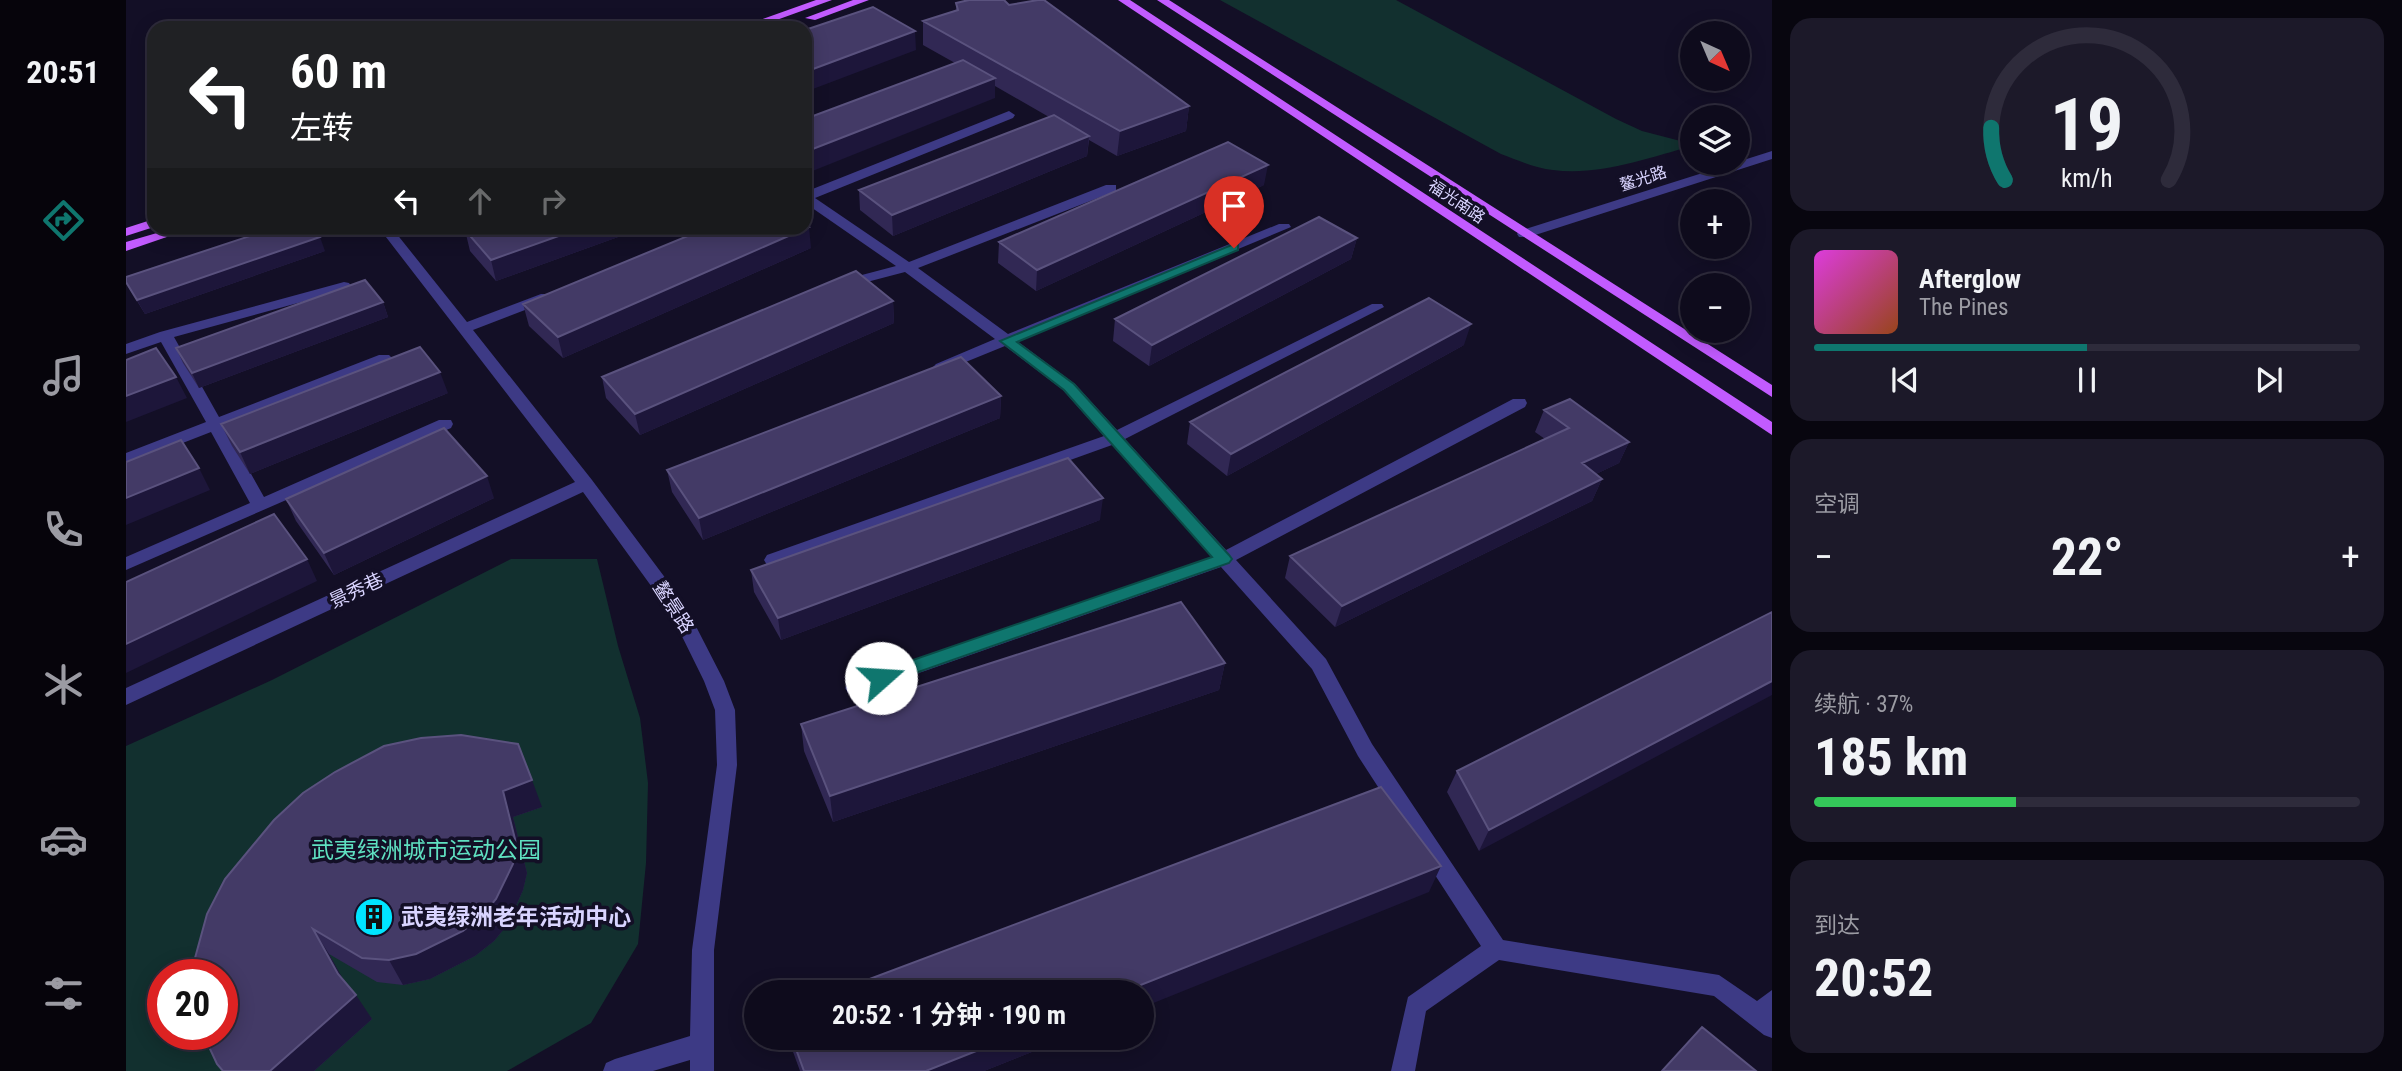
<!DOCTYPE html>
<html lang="zh">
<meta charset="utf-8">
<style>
:root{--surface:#0e0b1c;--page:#1c1929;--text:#f1f3f6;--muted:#9b9ba3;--line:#2e2b3b;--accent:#0f766e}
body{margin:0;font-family:"Roboto Condensed","Noto Sans SC",sans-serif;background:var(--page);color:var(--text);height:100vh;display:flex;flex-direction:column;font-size:26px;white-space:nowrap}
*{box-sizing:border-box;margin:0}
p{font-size:23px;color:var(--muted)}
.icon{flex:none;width:38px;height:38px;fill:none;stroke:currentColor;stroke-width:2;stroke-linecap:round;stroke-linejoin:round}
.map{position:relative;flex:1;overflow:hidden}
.details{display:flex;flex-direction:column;gap:18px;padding:18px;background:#08060f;width:630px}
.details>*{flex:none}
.guide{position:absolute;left:21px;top:21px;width:665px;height:214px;border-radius:21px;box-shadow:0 4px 18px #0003,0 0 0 2px var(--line);background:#202124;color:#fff;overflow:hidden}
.needle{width:46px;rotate:136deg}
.tools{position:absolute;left:1554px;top:21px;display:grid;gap:14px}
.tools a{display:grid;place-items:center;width:70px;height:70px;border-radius:50%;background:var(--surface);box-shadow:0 4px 18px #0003,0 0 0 2px var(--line);font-size:35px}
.speed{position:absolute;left:21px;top:959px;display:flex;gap:14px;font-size:35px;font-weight:700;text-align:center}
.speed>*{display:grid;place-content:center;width:91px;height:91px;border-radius:50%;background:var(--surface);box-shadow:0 4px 18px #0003,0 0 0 2px var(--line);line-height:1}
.speed .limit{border:10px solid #d22;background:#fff;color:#111}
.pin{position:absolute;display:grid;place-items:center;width:60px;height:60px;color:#fff;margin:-72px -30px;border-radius:50% 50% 50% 0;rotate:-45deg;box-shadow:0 0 7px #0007}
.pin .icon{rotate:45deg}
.me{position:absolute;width:77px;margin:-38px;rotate:71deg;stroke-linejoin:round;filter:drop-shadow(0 0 5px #0008)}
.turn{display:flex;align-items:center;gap:24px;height:147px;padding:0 28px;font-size:32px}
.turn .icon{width:91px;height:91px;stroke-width:2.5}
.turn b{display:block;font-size:49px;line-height:60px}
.lanes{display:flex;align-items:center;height:66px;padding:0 28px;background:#0003;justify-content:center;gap:35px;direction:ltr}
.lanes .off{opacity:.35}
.big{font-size:52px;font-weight:700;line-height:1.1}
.details .tile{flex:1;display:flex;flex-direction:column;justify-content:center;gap:10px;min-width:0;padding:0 24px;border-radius:21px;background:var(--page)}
.details .dial{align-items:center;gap:0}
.dial svg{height:182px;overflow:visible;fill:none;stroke:var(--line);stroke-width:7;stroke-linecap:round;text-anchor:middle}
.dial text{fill:var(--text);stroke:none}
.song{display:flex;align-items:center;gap:21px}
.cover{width:84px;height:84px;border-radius:10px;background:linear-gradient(135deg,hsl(300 70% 55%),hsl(20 70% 35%))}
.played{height:7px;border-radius:4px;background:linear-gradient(90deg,var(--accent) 50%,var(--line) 50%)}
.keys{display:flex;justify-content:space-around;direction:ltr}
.heat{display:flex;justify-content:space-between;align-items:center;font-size:38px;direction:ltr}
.charge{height:10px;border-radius:5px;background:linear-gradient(90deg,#34c759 37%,var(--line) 0)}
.trip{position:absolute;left:618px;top:980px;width:410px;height:70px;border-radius:35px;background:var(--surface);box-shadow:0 4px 18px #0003,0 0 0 2px var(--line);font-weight:700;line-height:70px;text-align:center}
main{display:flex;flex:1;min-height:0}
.tabs{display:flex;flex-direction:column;width:126px;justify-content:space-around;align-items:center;background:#06040b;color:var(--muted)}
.tabs .icon{width:49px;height:49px}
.tabs .on{color:var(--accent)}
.tabs b{font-size:32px;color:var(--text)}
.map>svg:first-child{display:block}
.green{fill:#12302f;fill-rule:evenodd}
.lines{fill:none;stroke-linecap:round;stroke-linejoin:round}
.minor{fill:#3d3a85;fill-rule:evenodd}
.major{fill:#c25bff;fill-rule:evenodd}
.wall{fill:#312854}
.shaded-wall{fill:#1d163a}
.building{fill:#433a66;stroke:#5a527e;stroke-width:2}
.route{fill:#0f766e;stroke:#0a4d48;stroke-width:2}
.labels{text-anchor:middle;stroke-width:7;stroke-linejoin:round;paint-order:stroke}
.far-street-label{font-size:16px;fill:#d9d4ff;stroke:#130f26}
.street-label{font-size:19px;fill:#d9d4ff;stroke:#130f26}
.near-park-label{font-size:23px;fill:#5fe0c0;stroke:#130f26}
.near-poi-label{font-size:23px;font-weight:bold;fill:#d9d4ff;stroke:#130f26;text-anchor:start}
</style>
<main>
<nav class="tabs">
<b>20:51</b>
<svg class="icon on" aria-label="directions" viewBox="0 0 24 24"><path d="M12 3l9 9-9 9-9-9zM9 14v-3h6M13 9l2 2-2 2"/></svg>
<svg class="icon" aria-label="music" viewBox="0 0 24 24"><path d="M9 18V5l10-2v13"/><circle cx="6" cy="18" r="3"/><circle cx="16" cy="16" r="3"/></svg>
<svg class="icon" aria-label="phone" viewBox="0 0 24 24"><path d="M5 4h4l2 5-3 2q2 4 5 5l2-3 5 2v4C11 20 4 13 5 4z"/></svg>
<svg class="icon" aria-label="climate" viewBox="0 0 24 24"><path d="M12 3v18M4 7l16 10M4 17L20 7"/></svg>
<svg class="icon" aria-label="car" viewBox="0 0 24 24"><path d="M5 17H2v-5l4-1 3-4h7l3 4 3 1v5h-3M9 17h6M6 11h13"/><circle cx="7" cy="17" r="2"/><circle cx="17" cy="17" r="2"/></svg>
<svg class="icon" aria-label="filters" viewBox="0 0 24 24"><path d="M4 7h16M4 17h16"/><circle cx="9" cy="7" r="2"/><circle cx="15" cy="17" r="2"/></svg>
</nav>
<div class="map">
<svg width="1646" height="1071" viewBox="0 0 1646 1071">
<rect width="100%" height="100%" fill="#130f26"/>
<path class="green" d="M1094,0H1270L1490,119L1516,131L1566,144V146C1522,158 1473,176 1427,170C1409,168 1391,160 1375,154Z
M385,559H471L492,646L514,718L522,783L520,863L512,944L465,1023L381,1071H0V746L146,680ZM37,975H96V1034H37Z"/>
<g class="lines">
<path class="minor" d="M883,111L889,115L887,118L689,198L783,262L980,185H990V191L792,268L882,334L1153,224H1163L1165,227L891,341L949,384L991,430L1246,304H1256L1258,307L999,439L1100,550L1387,399H1399L1401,403L1399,407L1110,560L1200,659L1246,744L1377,940L1593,975L1631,1001L1646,990V1038L1638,1035L1588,996L1373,960L1300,1011L1289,1071H1265L1282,997L1355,946L1232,756L1186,669L1095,567L736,693L729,696L722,693L719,688L722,683L1086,557L986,445L653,565H641L638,560L641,555L978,436L937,390L879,346L820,370H810L807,367L810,364L869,339L779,272L718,288L713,287L711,284L713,281L770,266L679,203V192Z
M1646,151V159L1403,237H1393L1391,234L1393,231Z
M253,228H266L341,322L415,294H425L427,297L425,300L347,330L466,480L558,603L598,681L609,710L611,765L588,950V1071H564V1060L527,1071H477L480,1063L489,1059L564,1036L566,950L591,765L589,710L578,681L544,612L457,492L0,705V688L449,482Z
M218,282L223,283L225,286L223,289L48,337L93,417L253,355H263L266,358L263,361L98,426L138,497L313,420H325L327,424L325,428L0,570V557L124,503L85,432L0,465V453L80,422L35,342L0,354V344L34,332Z"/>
<path class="major" d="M690,0H706L628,28H611Z
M727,0H743L689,20L679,18Z
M992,0H1004L1646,422V435Z
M1031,0H1043L1646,385V397Z
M28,219V227L0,236V228Z
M48,228H67L0,251V242Z"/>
</g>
<path class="wall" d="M830,3L883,5L1063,106L1060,131L991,156L963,140L961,156L767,236L734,210L733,190L923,117L869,86V98L829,63L797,45V21L830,11Z
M1138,185L910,291L872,263L873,242Z
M345,228H517L370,281L344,251L339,230Z
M1231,238L1225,259L1023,366L987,341L989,319Z
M685,248L437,358L403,326L397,304Z
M199,251L19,314L0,283V277Z
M767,301L768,323L514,435L480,398L476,377Z
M257,302L262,317L73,388L57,363L50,348Z
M1338,345L1101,476L1061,444L1064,422Z
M322,393L124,474L106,446L95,424Z
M875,396L874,418L577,540L546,492L541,470Z
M1418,410L1503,442L1493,463L1470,474L1476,479L1466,501L1209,627L1159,578L1164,556L1419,439L1409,432Z
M368,498L208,575L170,521L160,499Z
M974,520L655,640L628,592L625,570Z
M1646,612L1353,851L1321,792L1331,771Z
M1099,663L1093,690L707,822L678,751L675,724Z
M416,807L387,817L401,873L397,890L382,924L368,941L349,956L304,979L277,985L251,982L203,954L217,980L246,1019L188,1071L148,820Z
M662,1038H941L858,1071H674Z"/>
<path class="shaded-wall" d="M789,31L790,50L679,92V72Z
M869,78V98L679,174V152Z
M1063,106L1060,131L991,156L994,131Z
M963,136L961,156L767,236L766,215Z
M1142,165L1138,185L910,291L911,270Z
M683,227L685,248L437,358L432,337Z
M455,228H517L370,281L365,260Z
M194,237L199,251L19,314L11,300Z
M1231,238L1225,259L1023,366L1026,345Z
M767,301L768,323L514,435L509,414Z
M257,302L262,317L73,388L66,373Z
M1345,324L1338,345L1101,476L1105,454Z
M314,372L322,393L124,474L114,452Z
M50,377L61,398L0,422V396Z
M875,396L874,418L577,540L573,518Z
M1503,442L1493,463L1447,485L1456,463Z
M73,468L84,490L0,525V498Z
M361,476L368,498L208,575L198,553Z
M1476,479L1466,501L1209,627L1216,606Z
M977,498L974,520L655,640L652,618Z
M181,559L191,581L0,673V644Z
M1099,663L1093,690L707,822L704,796Z
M1646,681V695L1353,851L1363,830Z
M406,780L416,807L387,817L401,873L397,890L382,924L368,941L349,956L304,979L277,985L263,960L377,791Z
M1315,866L1303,892L1015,1008V992H997Z
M187,929L203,954L227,997L230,995L246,1019L188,1071H144L212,974Z
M883,1038H941L858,1071H800Z"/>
<path class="building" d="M843,0H878L883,5L912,0H918L1063,106L994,131L797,21L832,10L830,3Z
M747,7L789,31L679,72V30Z
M837,60L869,78L679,152V119Z
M928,115L963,136L766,215L733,190Z
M1102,142L1142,165L911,270L873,242Z
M1193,217L1231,238L1026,345L989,319Z
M679,224L683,227L432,337L397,304L581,228H679Z
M148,228H187L194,237L11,300L0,282V277Z
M345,228H455L365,260L339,230Z
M730,271L767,301L509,414L476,377Z
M239,280L257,302L66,373L50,348Z
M1303,298L1345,324L1105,454L1064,422Z
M294,347L314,372L114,452L95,424Z
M30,348L50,377L0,396V360Z
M835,357L875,396L573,518L541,470Z
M1444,399L1503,442L1456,463L1476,479L1216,606L1164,556L1443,428L1418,410Z
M318,428L361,476L198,553L160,499Z
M55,440L73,468L0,498V462Z
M942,458L977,498L652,618L625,570Z
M148,514L181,559L0,644V582Z
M1055,602L1099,663L704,796L675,724Z
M1646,612V681L1363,830L1331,771Z
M335,735L392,744L406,780L377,791L391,847L387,864L370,899L356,916L337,931L290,954L263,960L236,958L187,929L212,974L230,995L144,1071H97L91,1064L77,1034H96V975H71L69,958L81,914L99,879L148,820L177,793L209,772L258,746L295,738Z
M1255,787L1315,866L997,992H709Z
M1576,1027L1630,1071H1536Z
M666,1038H883L800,1071H678Z"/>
<path class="route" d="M1108,244L1112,245V250L891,342L948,384L1103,555L1106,559L1103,563L761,683H749L746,678L749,673L1086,557L938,390L874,341Z"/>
<defs>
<g id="building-disc" transform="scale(2.0125)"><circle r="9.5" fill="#00e5ff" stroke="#130f26"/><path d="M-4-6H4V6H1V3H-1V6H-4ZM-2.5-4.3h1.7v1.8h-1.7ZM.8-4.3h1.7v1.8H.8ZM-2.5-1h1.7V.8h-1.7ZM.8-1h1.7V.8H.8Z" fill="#111"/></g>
</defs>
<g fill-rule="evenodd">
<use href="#building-disc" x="248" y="917"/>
</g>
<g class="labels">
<g class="far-street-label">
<text transform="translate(1517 178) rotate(-18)" y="6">鳌光路</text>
<text transform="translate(1331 201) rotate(34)" y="6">福光南路</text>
</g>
<g class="street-label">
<text transform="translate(230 590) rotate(-25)" y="7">景秀巷</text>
<text transform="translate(548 607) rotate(57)" y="7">鳌景路</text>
</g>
<g class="near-park-label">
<text x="300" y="858">武夷绿洲城市运动公园</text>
</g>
<g class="near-poi-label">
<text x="275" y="925">武夷绿洲老年活动中心</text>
</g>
</g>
</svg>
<div class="tools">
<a><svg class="needle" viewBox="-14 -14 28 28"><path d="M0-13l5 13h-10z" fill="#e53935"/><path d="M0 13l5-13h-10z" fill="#9b9ba3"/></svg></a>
<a><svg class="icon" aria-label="layers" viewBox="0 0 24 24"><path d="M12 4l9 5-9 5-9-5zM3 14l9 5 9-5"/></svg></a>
<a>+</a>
<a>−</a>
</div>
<div class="speed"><div class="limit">20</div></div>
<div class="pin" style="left:1108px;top:248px;background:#d93025"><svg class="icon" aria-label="arrive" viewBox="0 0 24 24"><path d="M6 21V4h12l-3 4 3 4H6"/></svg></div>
<svg class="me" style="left:755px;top:678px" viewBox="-20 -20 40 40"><circle r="19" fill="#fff"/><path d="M0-13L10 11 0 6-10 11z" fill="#0f766e"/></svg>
<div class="trip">20:52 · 1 分钟 · 190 m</div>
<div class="guide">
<div class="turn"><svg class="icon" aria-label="left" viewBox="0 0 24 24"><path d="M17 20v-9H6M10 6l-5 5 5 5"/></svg><div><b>60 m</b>左转</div></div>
<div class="lanes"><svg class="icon" aria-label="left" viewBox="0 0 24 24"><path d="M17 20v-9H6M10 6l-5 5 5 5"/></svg><svg class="icon off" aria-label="ahead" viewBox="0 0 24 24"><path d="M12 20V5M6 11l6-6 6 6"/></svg><svg class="icon off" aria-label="right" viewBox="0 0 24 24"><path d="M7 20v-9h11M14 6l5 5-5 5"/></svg></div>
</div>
</div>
<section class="details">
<div class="tile dial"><svg viewBox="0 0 100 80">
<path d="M14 69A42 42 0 1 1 86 69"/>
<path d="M14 69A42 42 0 0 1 8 46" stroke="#0f766e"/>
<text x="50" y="56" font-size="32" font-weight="700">19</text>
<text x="50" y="72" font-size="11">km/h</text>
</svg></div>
<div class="tile">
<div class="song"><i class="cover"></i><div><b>Afterglow</b><p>The Pines</p></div></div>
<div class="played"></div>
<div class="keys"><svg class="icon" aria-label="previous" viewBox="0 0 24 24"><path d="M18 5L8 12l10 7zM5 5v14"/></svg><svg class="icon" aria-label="pause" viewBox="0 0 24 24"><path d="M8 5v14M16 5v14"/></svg><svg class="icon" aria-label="next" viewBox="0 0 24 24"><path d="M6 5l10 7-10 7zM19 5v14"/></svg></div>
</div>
<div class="tile"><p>空调</p>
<div class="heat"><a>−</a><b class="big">22°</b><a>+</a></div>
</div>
<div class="tile"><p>续航 · 37%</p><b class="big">185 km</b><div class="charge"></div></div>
<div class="tile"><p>到达</p><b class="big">20:52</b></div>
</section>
</main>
